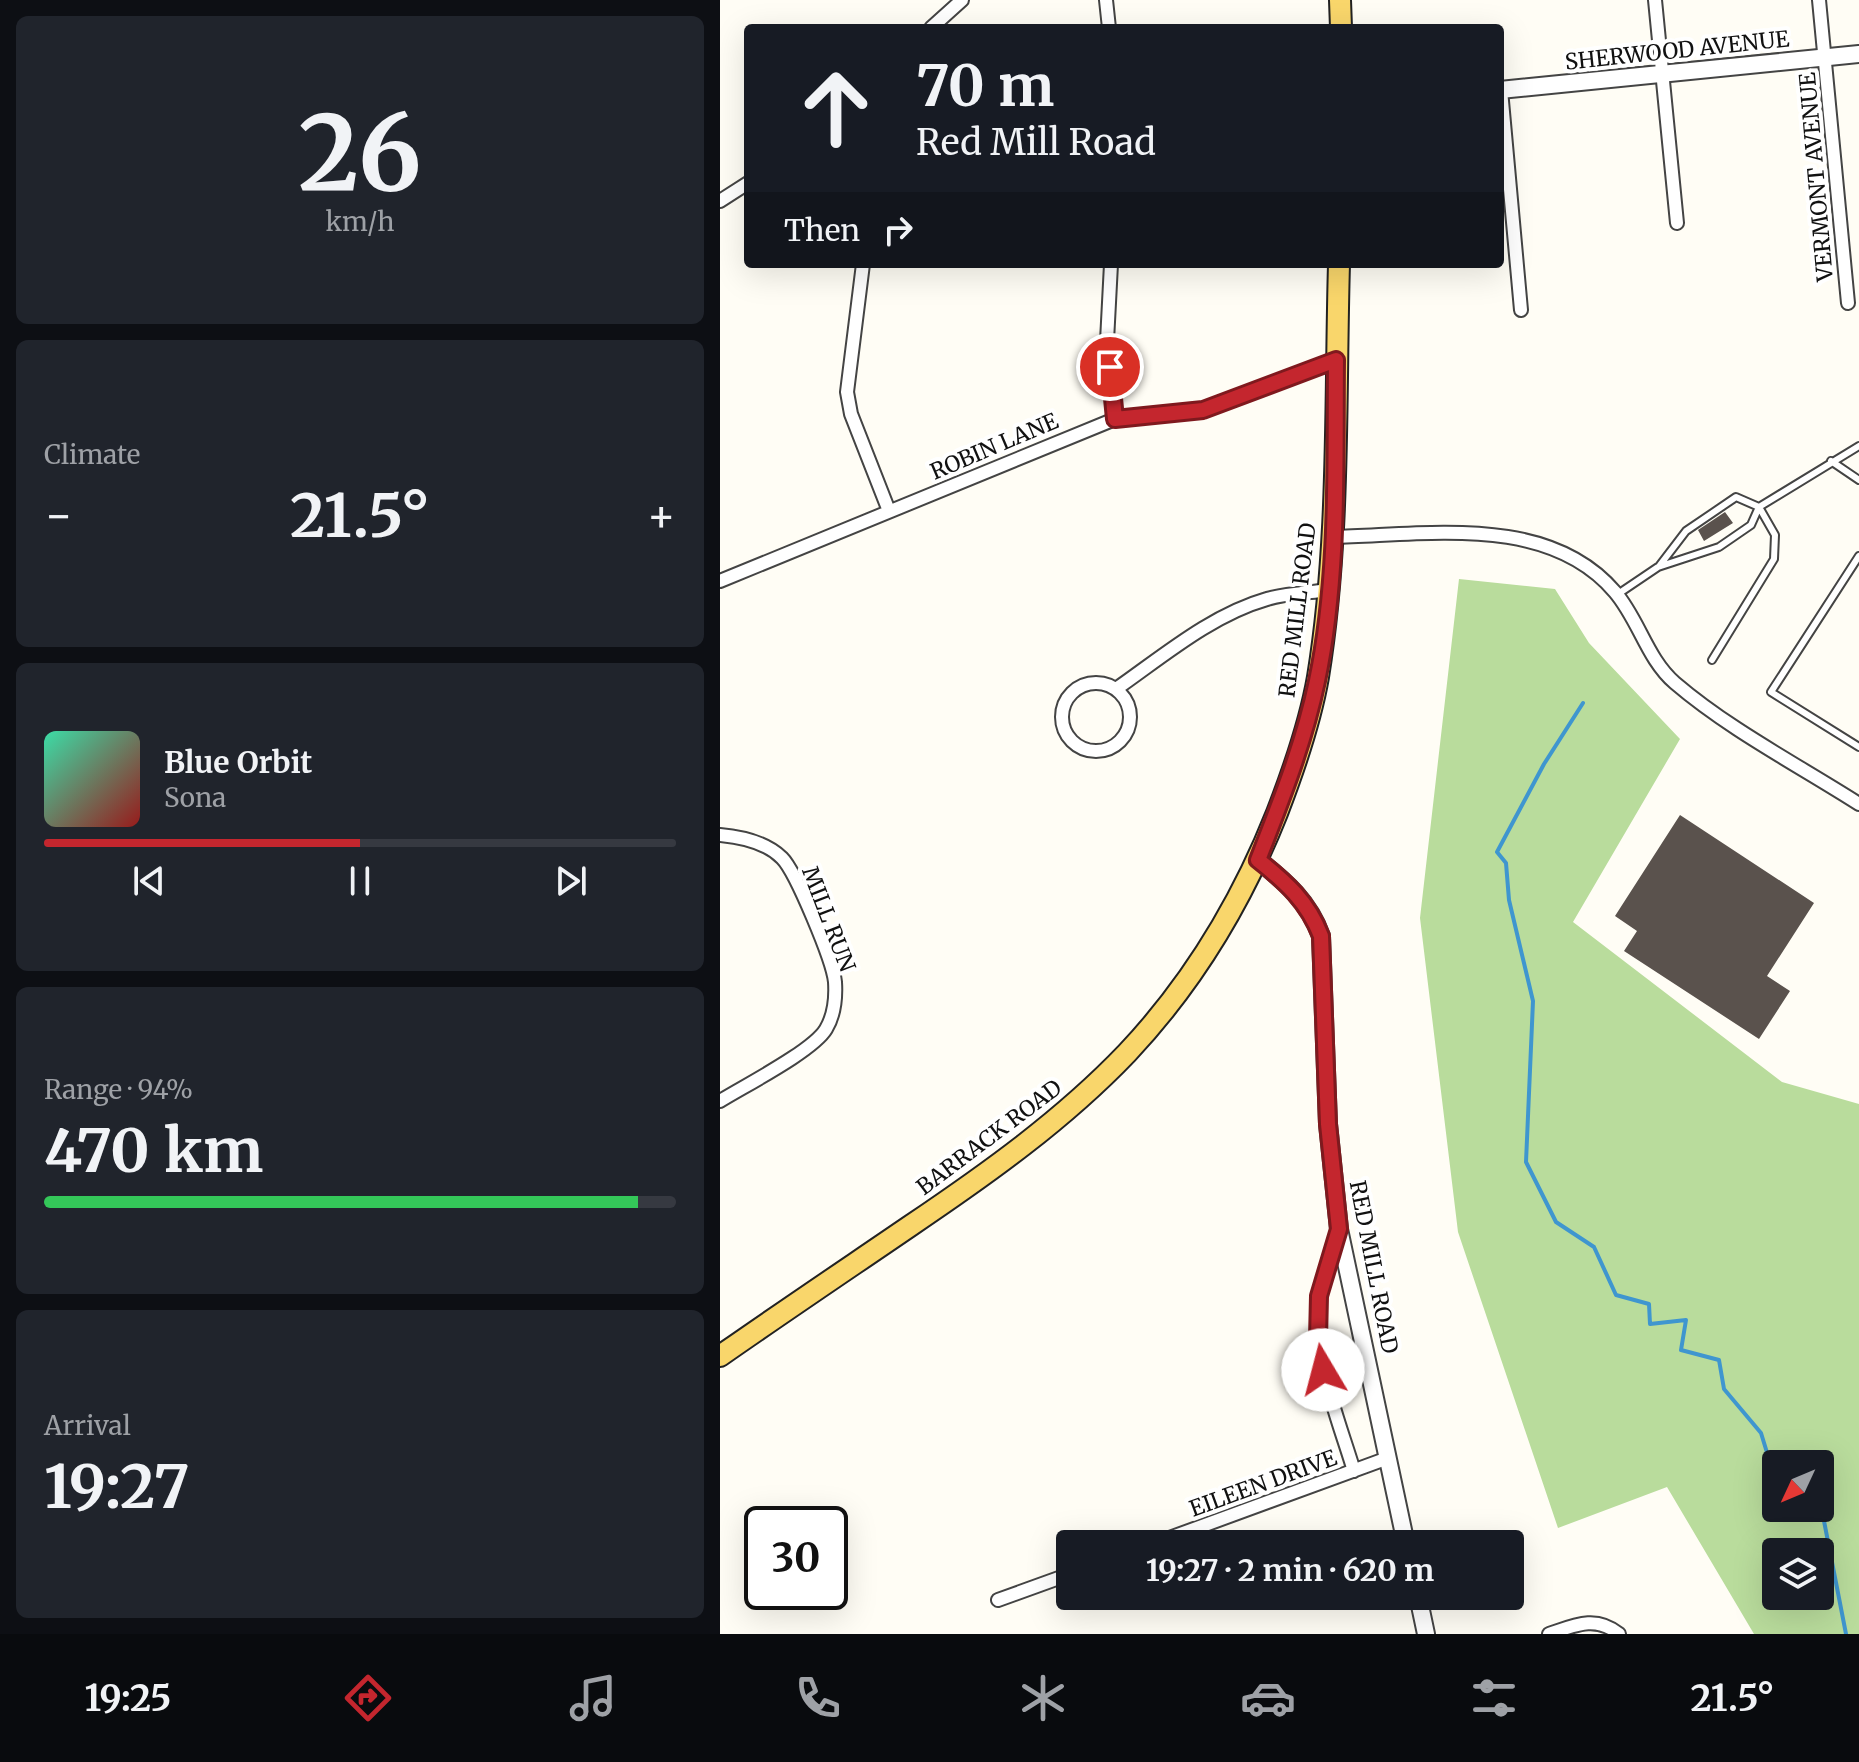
<!DOCTYPE html>
<meta charset="utf-8">
<style>
:root{--surface:#171b24;--page:#20242c;--text:#f1f3f6;--muted:#9ea1a6;--line:#363941;--accent:#c4262e}
body{margin:0;font-family:Merriweather,serif;background:var(--page);color:var(--text);height:100vh;display:flex;flex-direction:column;font-size:30px;white-space:nowrap}
*{box-sizing:border-box;margin:0}
p{font-size:26px;color:var(--muted)}
.icon{flex:none;width:44px;height:44px;fill:none;stroke:currentColor;stroke-width:2;stroke-linecap:round;stroke-linejoin:round}
.map{position:relative;flex:1;overflow:hidden}
.sheet{display:flex;flex-direction:column;gap:16px;padding:16px;background:#0d0f14;width:720px}
.sheet>*{flex:none}
.guide{position:absolute;left:24px;top:24px;width:760px;height:244px;border-radius:8px;box-shadow:0 8px 32px #0002;background:#171b24;color:var(--text);overflow:hidden}
.needle{width:52px;rotate:226deg}
.tools{position:absolute;left:1042px;top:1450px;display:grid;gap:16px}
.tools a{display:grid;place-items:center;width:72px;height:72px;border-radius:8px;background:var(--surface);box-shadow:0 8px 32px #0002;font-size:40px}
.speed{position:absolute;left:24px;top:1506px;display:flex;gap:16px;font-size:40px;font-weight:700;text-align:center}
.speed>*{display:grid;place-content:center;width:104px;height:104px;border-radius:50%;background:var(--surface);box-shadow:0 8px 32px #0002;line-height:1}
.speed .limit{border:4px solid #111;border-radius:12px;background:#fff;color:#111}
.pin{position:absolute;display:grid;place-items:center;width:68px;height:68px;color:#fff;margin:-34px;border:4px solid #fff;border-radius:50%;box-shadow:0 2px 8px #0007}
.me{position:absolute;width:88px;margin:-44px;rotate:352deg;stroke-linejoin:round;filter:drop-shadow(0 0 6px #0008)}
.turn{display:flex;align-items:center;gap:28px;height:168px;padding:0 40px;font-size:36px}
.turn .icon{width:104px;height:104px;stroke-width:2.5}
.turn b{display:block;font-size:56px;line-height:68px}
.then{display:flex;align-items:center;height:76px;padding:0 40px;background:#0003;gap:16px;font-size:30px}
.big{font-size:60px;font-weight:700;line-height:1.1}
.sheet .widget{flex:1;display:flex;flex-direction:column;justify-content:center;gap:12px;min-width:0;padding:0 28px;border-radius:12px;background:var(--page)}
.sheet .dial{align-items:center;gap:0}
.dial b{font-size:104px;line-height:1}
.song{display:flex;align-items:center;gap:24px}
.cover{width:96px;height:96px;border-radius:12px;background:linear-gradient(135deg,hsl(160 70% 55%),hsl(0 70% 35%))}
.played{height:8px;border-radius:4px;background:linear-gradient(90deg,var(--accent) 50%,var(--line) 50%)}
.keys{display:flex;justify-content:space-around;direction:ltr}
.heat{display:flex;justify-content:space-between;align-items:center;font-size:44px;direction:ltr}
.charge{height:12px;border-radius:6px;background:linear-gradient(90deg,#34c759 94%,var(--line) 0)}
.trip{position:absolute;left:336px;top:1530px;width:468px;height:80px;border-radius:8px;background:var(--surface);box-shadow:0 8px 32px #0002;font-weight:700;line-height:80px;text-align:center}
.menu{display:flex;height:128px;justify-content:space-around;align-items:center;background:#090b0e;color:var(--muted)}
.menu .icon{width:56px;height:56px}
.menu .active{color:var(--accent)}
.menu b{font-size:36px;color:var(--text)}
main{display:flex;flex:1;min-height:0}
.map>svg:first-child{display:block}
.forest{fill:#b9dc9c;fill-rule:evenodd}
.lines{fill:none;stroke-linecap:round;stroke-linejoin:round}
.stream{stroke:#3f96cf;stroke-width:4}
.building{fill:#5a524d}
.service-casing{stroke:#444;stroke-width:10}
.minor-casing{stroke:#444;stroke-width:16}
.tertiary-casing{stroke:#444;stroke-width:20}
.primary-casing{stroke:#222;stroke-width:24}
.service{stroke:#fff;stroke-width:6}
.minor{stroke:#fff;stroke-width:12}
.tertiary{stroke:#fff;stroke-width:16}
.primary{stroke:#f9d66b;stroke-width:20}
.route-casing{stroke:#7f191e;stroke-width:20}
.route{stroke:#c4262e;stroke-width:14}
.labels{text-anchor:middle;stroke-width:8;stroke-linejoin:round;paint-order:stroke}
.street-label{font-size:22px;fill:#111;stroke:#fff}
</style>
<main>
<section class="sheet">
<div class="widget dial"><b>26</b><p>km/h</p></div>
<div class="widget"><p>Climate</p>
<div class="heat"><a>−</a><b class="big">21.5°</b><a>+</a></div>
</div>
<div class="widget">
<div class="song"><i class="cover"></i><div><b>Blue Orbit</b><p>Sona</p></div></div>
<div class="played"></div>
<div class="keys"><svg class="icon" aria-label="previous" viewBox="0 0 24 24"><path d="M18 5L8 12l10 7zM5 5v14"/></svg><svg class="icon" aria-label="pause" viewBox="0 0 24 24"><path d="M8 5v14M16 5v14"/></svg><svg class="icon" aria-label="next" viewBox="0 0 24 24"><path d="M6 5l10 7-10 7zM19 5v14"/></svg></div>
</div>
<div class="widget"><p>Range · 94%</p><b class="big">470 km</b><div class="charge"></div></div>
<div class="widget"><p>Arrival</p><b class="big">19:27</b></div>
</section>
<div class="map">
<svg width="1139" height="1634" viewBox="0 0 1139 1634">
<rect width="100%" height="100%" fill="#fffdf5"/>
<path class="forest" d="M739,579L835,589L869,643L960,739L853,922L1062,1082L1139,1104V1634H1034L947,1487L838,1528L738,1232L700,918ZM1056,1464H1100V1508H1056ZM1056,1552H1100V1596H1056Z"/>
<g class="lines">
<path class="stream" d="M863,703L824,764L777,852L786,863L789,900L813,1001L806,1162L836,1222L874,1247L896,1295L929,1304L930,1324L966,1320L961,1350L999,1360L1004,1389L1041,1433L1056,1482
M1085,1508L1104,1521L1126,1634"/>
</g>
<path class="building" d="M1005,512L1013,523L984,541L978,530Z
M960,815L1094,903L1047,976L1070,991L1039,1039L904,951L917,931L895,916Z"/>
<g class="lines">
<g class="service-casing">
<path id="service" d="M1111,461L1139,480
M1139,556L1051,692L1139,747
M940,565L966,531L1016,497L1039,507
M898,594L938,567L999,547L1031,525L1039,507L1139,446
M992,660L1054,559L1055,535L1039,507"/>
</g>
<g class="minor-casing">
<path id="minor" d="M386,0L389,28
M935,0L957,223
M1099,0L1128,303
M211,28L242,0
M781,90L801,310
M0,201L28,183
M143,264L127,392L131,414L169,511
M391,264L387,341L395,419
M613,537C706,535 828,513 895,592C919,620 927,659 955,683C1010,730 1078,765 1139,804
M0,581L395,419L483,410L616,360
M342 717a34 34 0 1 1 68 0a34 34 0 1 1-68 0Z
M396,689C442,657 491,615 547,599C566,593 589,593 609,590
M0,835C22,837 46,842 62,858C76,872 113,961 115,982C116,998 115,1014 106,1029C93,1051 24,1086 0,1101
M618,1232C612,1253 602,1275 599,1297C592,1357 617,1415 634,1471
M433,1544L668,1458
M278,1600L350,1574
M829,1634C855,1625 876,1615 899,1634"/>
</g>
<g class="tertiary-casing">
<path id="tertiary" d="M780,90L1139,54
M538,860C566,882 589,902 601,936L608,1124L619,1229L686,1544
M698,1596L706,1634"/>
</g>
<g class="primary-casing">
<path id="primary" d="M620,0L621,28
M0,1356C63,1312 127,1269 190,1226C267,1174 343,1120 407,1053C473,983 522,901 557,813C574,769 590,723 598,677C620,541 615,401 619,264"/>
</g>
<use href="#service" class="service"/>
<use href="#minor" class="minor"/>
<use href="#tertiary" class="tertiary"/>
<use href="#primary" class="primary"/>
</g>
<g class="lines">
<g class="route-casing">
<path id="route" d="M390,367L395,419L483,410L616,360C615,466 619,577 597,681C584,743 561,801 538,860C566,882 588,902 601,936L608,1124L619,1229L599,1296L598,1339L603,1370"/>
</g>
<use href="#route" class="route"/>
</g>
<g class="labels">
<g class="street-label">
<text transform="translate(957 50) rotate(-6)" y="8">SHERWOOD AVENUE</text>
<text transform="translate(1096 177) rotate(-95)" y="8">VERMONT AVENUE</text>
<text transform="translate(274 446) rotate(-23)" y="8">ROBIN LANE</text>
<text transform="translate(577 610) rotate(-83)" y="8">RED MILL ROAD</text>
<text transform="translate(109 919) rotate(69)" y="8">MILL RUN</text>
<text transform="translate(269 1137) rotate(-37)" y="8">BARRACK ROAD</text>
<text transform="translate(654 1267) rotate(79)" y="8">RED MILL ROAD</text>
<text transform="translate(543 1483) rotate(-20)" y="8">EILEEN DRIVE</text>
</g>
</g>
</svg>
<div class="tools">
<a><svg class="needle" viewBox="-14 -14 28 28"><path d="M0-13l5 13h-10z" fill="#e53935"/><path d="M0 13l5-13h-10z" fill="#9ea1a6"/></svg></a>
<a><svg class="icon" aria-label="layers" viewBox="0 0 24 24"><path d="M12 4l9 5-9 5-9-5zM3 14l9 5 9-5"/></svg></a>
</div>
<div class="speed"><div class="limit">30</div></div>
<div class="pin" style="left:390px;top:367px;background:#d93025"><svg class="icon" aria-label="arrive" viewBox="0 0 24 24"><path d="M6 21V4h12l-3 4 3 4H6"/></svg></div>
<svg class="me" style="left:603px;top:1370px" viewBox="-20 -20 40 40"><circle r="19" fill="#fff"/><path d="M0-13L10 11 0 6-10 11z" fill="#c4262e"/></svg>
<div class="trip">19:27 · 2 min · 620 m</div>
<div class="guide">
<div class="turn"><svg class="icon" aria-label="ahead" viewBox="0 0 24 24"><path d="M12 20V5M6 11l6-6 6 6"/></svg><div><b>70 m</b>Red Mill Road</div></div>
<div class="then">Then<svg class="icon" aria-label="right" viewBox="0 0 24 24"><path d="M7 20v-9h11M14 6l5 5-5 5"/></svg></div>
</div>
</div>
</main>
<nav class="menu">
<b>19:25</b>
<svg class="icon active" aria-label="directions" viewBox="0 0 24 24"><path d="M12 3l9 9-9 9-9-9zM9 14v-3h6M13 9l2 2-2 2"/></svg>
<svg class="icon" aria-label="music" viewBox="0 0 24 24"><path d="M9 18V5l10-2v13"/><circle cx="6" cy="18" r="3"/><circle cx="16" cy="16" r="3"/></svg>
<svg class="icon" aria-label="phone" viewBox="0 0 24 24"><path d="M5 4h4l2 5-3 2q2 4 5 5l2-3 5 2v4C11 20 4 13 5 4z"/></svg>
<svg class="icon" aria-label="climate" viewBox="0 0 24 24"><path d="M12 3v18M4 7l16 10M4 17L20 7"/></svg>
<svg class="icon" aria-label="car" viewBox="0 0 24 24"><path d="M5 17H2v-5l4-1 3-4h7l3 4 3 1v5h-3M9 17h6M6 11h13"/><circle cx="7" cy="17" r="2"/><circle cx="17" cy="17" r="2"/></svg>
<svg class="icon" aria-label="filters" viewBox="0 0 24 24"><path d="M4 7h16M4 17h16"/><circle cx="9" cy="7" r="2"/><circle cx="15" cy="17" r="2"/></svg>
<b>21.5°</b>
</nav>
